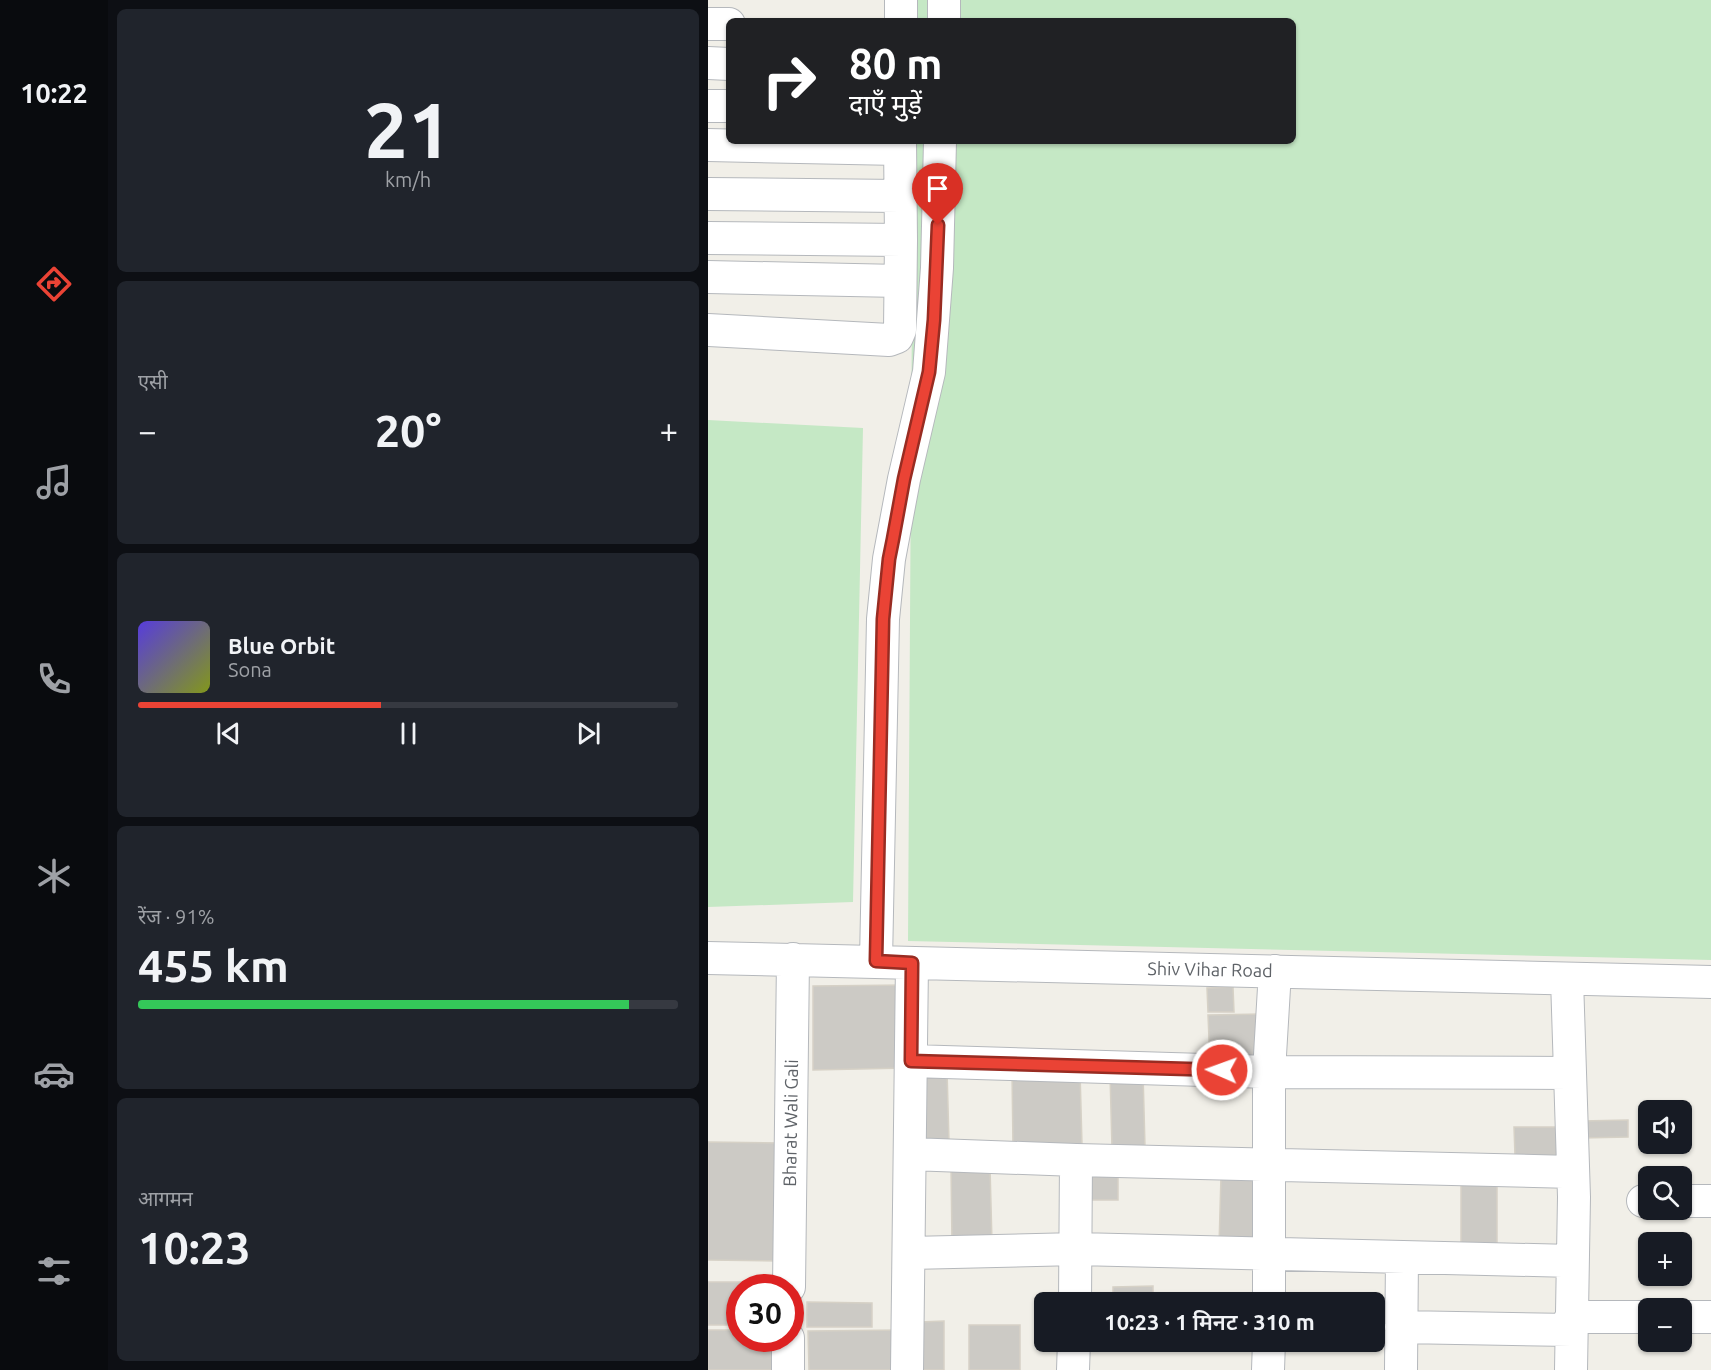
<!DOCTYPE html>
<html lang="hi">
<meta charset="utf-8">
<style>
:root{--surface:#171b24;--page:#20242c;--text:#f1f3f6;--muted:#9ea1a6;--line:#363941;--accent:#ea4335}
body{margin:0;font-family:Ubuntu,"Noto Sans Devanagari",sans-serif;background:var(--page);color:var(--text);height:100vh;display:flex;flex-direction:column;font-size:22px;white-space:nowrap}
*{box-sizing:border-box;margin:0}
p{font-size:20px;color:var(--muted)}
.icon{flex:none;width:33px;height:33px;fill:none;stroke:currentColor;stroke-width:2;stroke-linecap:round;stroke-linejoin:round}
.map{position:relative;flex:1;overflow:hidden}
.details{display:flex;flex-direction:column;gap:9px;padding:9px;background:#0d0f14;width:600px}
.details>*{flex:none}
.hud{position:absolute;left:18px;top:18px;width:570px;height:126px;border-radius:9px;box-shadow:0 2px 4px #0004;background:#202124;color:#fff;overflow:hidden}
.tools{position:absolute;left:930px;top:1100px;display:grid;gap:12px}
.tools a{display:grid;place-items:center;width:54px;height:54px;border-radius:9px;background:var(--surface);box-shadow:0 2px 4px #0004;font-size:30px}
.speed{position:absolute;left:18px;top:1274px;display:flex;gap:12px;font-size:30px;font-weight:700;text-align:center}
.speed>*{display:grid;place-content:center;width:78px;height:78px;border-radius:50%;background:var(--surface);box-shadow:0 2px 4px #0004;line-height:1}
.speed .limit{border:9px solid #d22;background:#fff;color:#111}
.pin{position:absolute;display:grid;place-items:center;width:51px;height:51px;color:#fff;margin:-62px -26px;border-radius:50% 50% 50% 0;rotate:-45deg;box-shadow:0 0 6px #0007}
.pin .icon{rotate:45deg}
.me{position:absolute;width:66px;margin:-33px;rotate:272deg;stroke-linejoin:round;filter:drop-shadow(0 0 4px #0008)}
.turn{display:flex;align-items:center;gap:21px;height:126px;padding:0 24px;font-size:27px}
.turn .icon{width:78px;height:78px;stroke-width:2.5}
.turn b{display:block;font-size:42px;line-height:51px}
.big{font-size:45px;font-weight:600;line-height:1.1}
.details .tile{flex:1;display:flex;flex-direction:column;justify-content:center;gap:9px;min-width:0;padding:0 21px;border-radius:9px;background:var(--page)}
.details .dial{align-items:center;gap:0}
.dial b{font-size:78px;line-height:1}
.song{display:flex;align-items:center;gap:18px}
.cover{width:72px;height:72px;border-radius:9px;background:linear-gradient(135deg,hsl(250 70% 55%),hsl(70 70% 35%))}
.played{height:6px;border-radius:3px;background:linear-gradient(90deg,var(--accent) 45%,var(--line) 45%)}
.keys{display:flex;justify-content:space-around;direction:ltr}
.heat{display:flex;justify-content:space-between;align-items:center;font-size:33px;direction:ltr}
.charge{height:9px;border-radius:4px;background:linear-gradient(90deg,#34c759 91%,var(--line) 0)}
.trip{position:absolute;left:326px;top:1292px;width:351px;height:60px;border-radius:9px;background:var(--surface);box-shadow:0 2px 4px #0004;font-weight:600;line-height:60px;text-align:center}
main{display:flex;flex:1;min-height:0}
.dock{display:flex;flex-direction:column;width:108px;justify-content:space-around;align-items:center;background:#090b0e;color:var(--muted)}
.dock .icon{width:42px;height:42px}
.dock .active{color:var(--accent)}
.dock b{font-size:27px;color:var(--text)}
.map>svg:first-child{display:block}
.green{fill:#c5e8c5}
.building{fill:#cccac5;stroke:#d6d1c6;stroke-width:1.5}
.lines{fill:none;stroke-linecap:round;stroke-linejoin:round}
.minor-casing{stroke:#b5b8bc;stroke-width:34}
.minor{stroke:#fff;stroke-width:32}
.route-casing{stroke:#982c22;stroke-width:15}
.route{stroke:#ea4335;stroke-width:10}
.labels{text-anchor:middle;stroke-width:4.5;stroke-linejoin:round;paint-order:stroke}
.street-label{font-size:18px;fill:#5f6368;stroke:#fff}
</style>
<main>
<nav class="dock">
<b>10:22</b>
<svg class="icon active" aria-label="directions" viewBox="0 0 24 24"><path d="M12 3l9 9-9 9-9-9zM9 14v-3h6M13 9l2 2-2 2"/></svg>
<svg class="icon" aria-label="music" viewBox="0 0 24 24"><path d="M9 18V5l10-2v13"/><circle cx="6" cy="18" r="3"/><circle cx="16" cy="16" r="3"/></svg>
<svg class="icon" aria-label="phone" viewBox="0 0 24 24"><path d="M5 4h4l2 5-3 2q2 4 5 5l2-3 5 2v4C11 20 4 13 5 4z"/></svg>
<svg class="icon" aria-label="climate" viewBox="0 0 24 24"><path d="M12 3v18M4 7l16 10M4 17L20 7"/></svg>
<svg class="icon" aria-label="car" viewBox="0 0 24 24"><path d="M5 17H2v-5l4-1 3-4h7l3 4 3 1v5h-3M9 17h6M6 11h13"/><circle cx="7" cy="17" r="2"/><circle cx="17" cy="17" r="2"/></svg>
<svg class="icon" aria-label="filters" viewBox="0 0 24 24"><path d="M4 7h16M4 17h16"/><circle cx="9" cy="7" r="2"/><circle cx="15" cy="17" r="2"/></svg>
</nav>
<section class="details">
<div class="tile dial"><b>21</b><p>km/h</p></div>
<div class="tile"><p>एसी</p>
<div class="heat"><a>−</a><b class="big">20°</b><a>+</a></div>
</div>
<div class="tile">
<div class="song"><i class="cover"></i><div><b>Blue Orbit</b><p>Sona</p></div></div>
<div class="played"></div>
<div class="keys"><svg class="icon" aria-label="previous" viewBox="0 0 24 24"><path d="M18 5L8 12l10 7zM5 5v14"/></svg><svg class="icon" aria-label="pause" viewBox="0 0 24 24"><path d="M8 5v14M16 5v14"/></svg><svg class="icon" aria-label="next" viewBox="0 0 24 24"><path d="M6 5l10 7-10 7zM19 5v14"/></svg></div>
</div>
<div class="tile"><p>रेंज · 91%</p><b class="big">455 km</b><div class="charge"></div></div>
<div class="tile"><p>आगमन</p><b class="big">10:23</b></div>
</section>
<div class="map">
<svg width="1003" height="1370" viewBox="0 0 1003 1370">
<rect width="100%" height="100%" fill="#f1efe8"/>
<path class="green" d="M206,0H1003V960L200,941L205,141H585V21H205Z
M0,420L155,428L145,902L0,907Z"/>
<path class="building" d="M198,985V1068L105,1070V986Z
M525,987L526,1012H500L499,988Z
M554,1014L552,1062L502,1063L500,1015Z
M205,1070H239L241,1142L207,1143Z
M372,1071L374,1145L305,1147L304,1072Z
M435,1073L437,1147L404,1148L402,1074Z
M920,1120V1137L874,1138V1121Z
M806,1127H856L857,1155L807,1156Z
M0,1142L71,1143L70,1261L0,1260Z
M243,1167H282L284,1243L244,1244Z
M374,1167H410V1200H374Z
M753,1175H789V1252H753Z
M513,1176L552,1177L550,1247L511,1246Z
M0,1282H64V1287H32V1325H0Z
M445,1286V1302H405V1287Z
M99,1302L164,1303V1327H99Z
M236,1321V1370H212L211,1322Z
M261,1325H312V1370H261Z
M0,1330H32V1338H70V1370H0Z
M193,1330L192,1370H101L100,1331Z
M381,1341H442V1345L381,1346Z
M579,1341H623L624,1349L579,1350Z"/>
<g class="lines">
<g class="minor-casing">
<path id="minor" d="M193,0V21
M236,21V0
M0,24H21
M0,63L21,64
M0,106H21
M0,145L191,149
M0,194L191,196
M0,238L193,240
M0,277L192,281
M0,330L181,340L189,337L192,330L193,240L192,141
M0,958L1003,982
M168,961L175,619L181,559L196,479L221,372L229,268L232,141
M859,979L866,1197L863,1370
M203,1061L561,1072L862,1073
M202,1154L368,1160L865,1172
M935,1201H940
M974,1201H1003
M202,1253L369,1249L864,1261
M81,1287L85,959
M367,1302L368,1160
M561,1302V1072L567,971
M863,1317H940
M974,1317H1003
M693,1327L863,1330
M80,1370V1338
M199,1370L204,963
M365,1370L366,1341
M560,1370L561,1341
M693,1370L694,1257"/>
</g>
<use href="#minor" class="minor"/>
</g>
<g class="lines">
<g class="route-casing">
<path id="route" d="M230,225L226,320L221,372L196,479L185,539L181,559L175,619L168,961L204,963L203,1061L514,1070"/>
</g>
<use href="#route" class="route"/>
</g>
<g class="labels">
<g class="street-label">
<text transform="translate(502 970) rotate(1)" y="6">Shiv Vihar Road</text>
<text transform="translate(83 1123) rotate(-89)" y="6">Bharat Wali Gali</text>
</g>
</g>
</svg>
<div class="tools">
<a><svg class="icon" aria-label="sound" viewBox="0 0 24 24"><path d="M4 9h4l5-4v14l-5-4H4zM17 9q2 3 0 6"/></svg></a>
<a><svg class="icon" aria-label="search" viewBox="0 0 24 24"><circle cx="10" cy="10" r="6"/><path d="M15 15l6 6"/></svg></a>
<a>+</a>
<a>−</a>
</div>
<div class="speed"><div class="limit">30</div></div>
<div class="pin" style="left:230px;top:225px;background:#d93025"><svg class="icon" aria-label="arrive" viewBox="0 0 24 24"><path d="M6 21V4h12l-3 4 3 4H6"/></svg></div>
<svg class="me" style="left:514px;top:1070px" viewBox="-20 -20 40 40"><circle r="17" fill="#ea4335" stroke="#fff" stroke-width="3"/><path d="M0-11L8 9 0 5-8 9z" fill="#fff"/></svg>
<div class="trip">10:23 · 1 मिनट · 310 m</div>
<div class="hud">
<div class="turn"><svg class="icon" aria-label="right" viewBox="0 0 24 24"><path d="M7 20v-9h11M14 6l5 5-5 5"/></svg><div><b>80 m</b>दाएँ मुड़ें</div></div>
</div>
</div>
</main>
